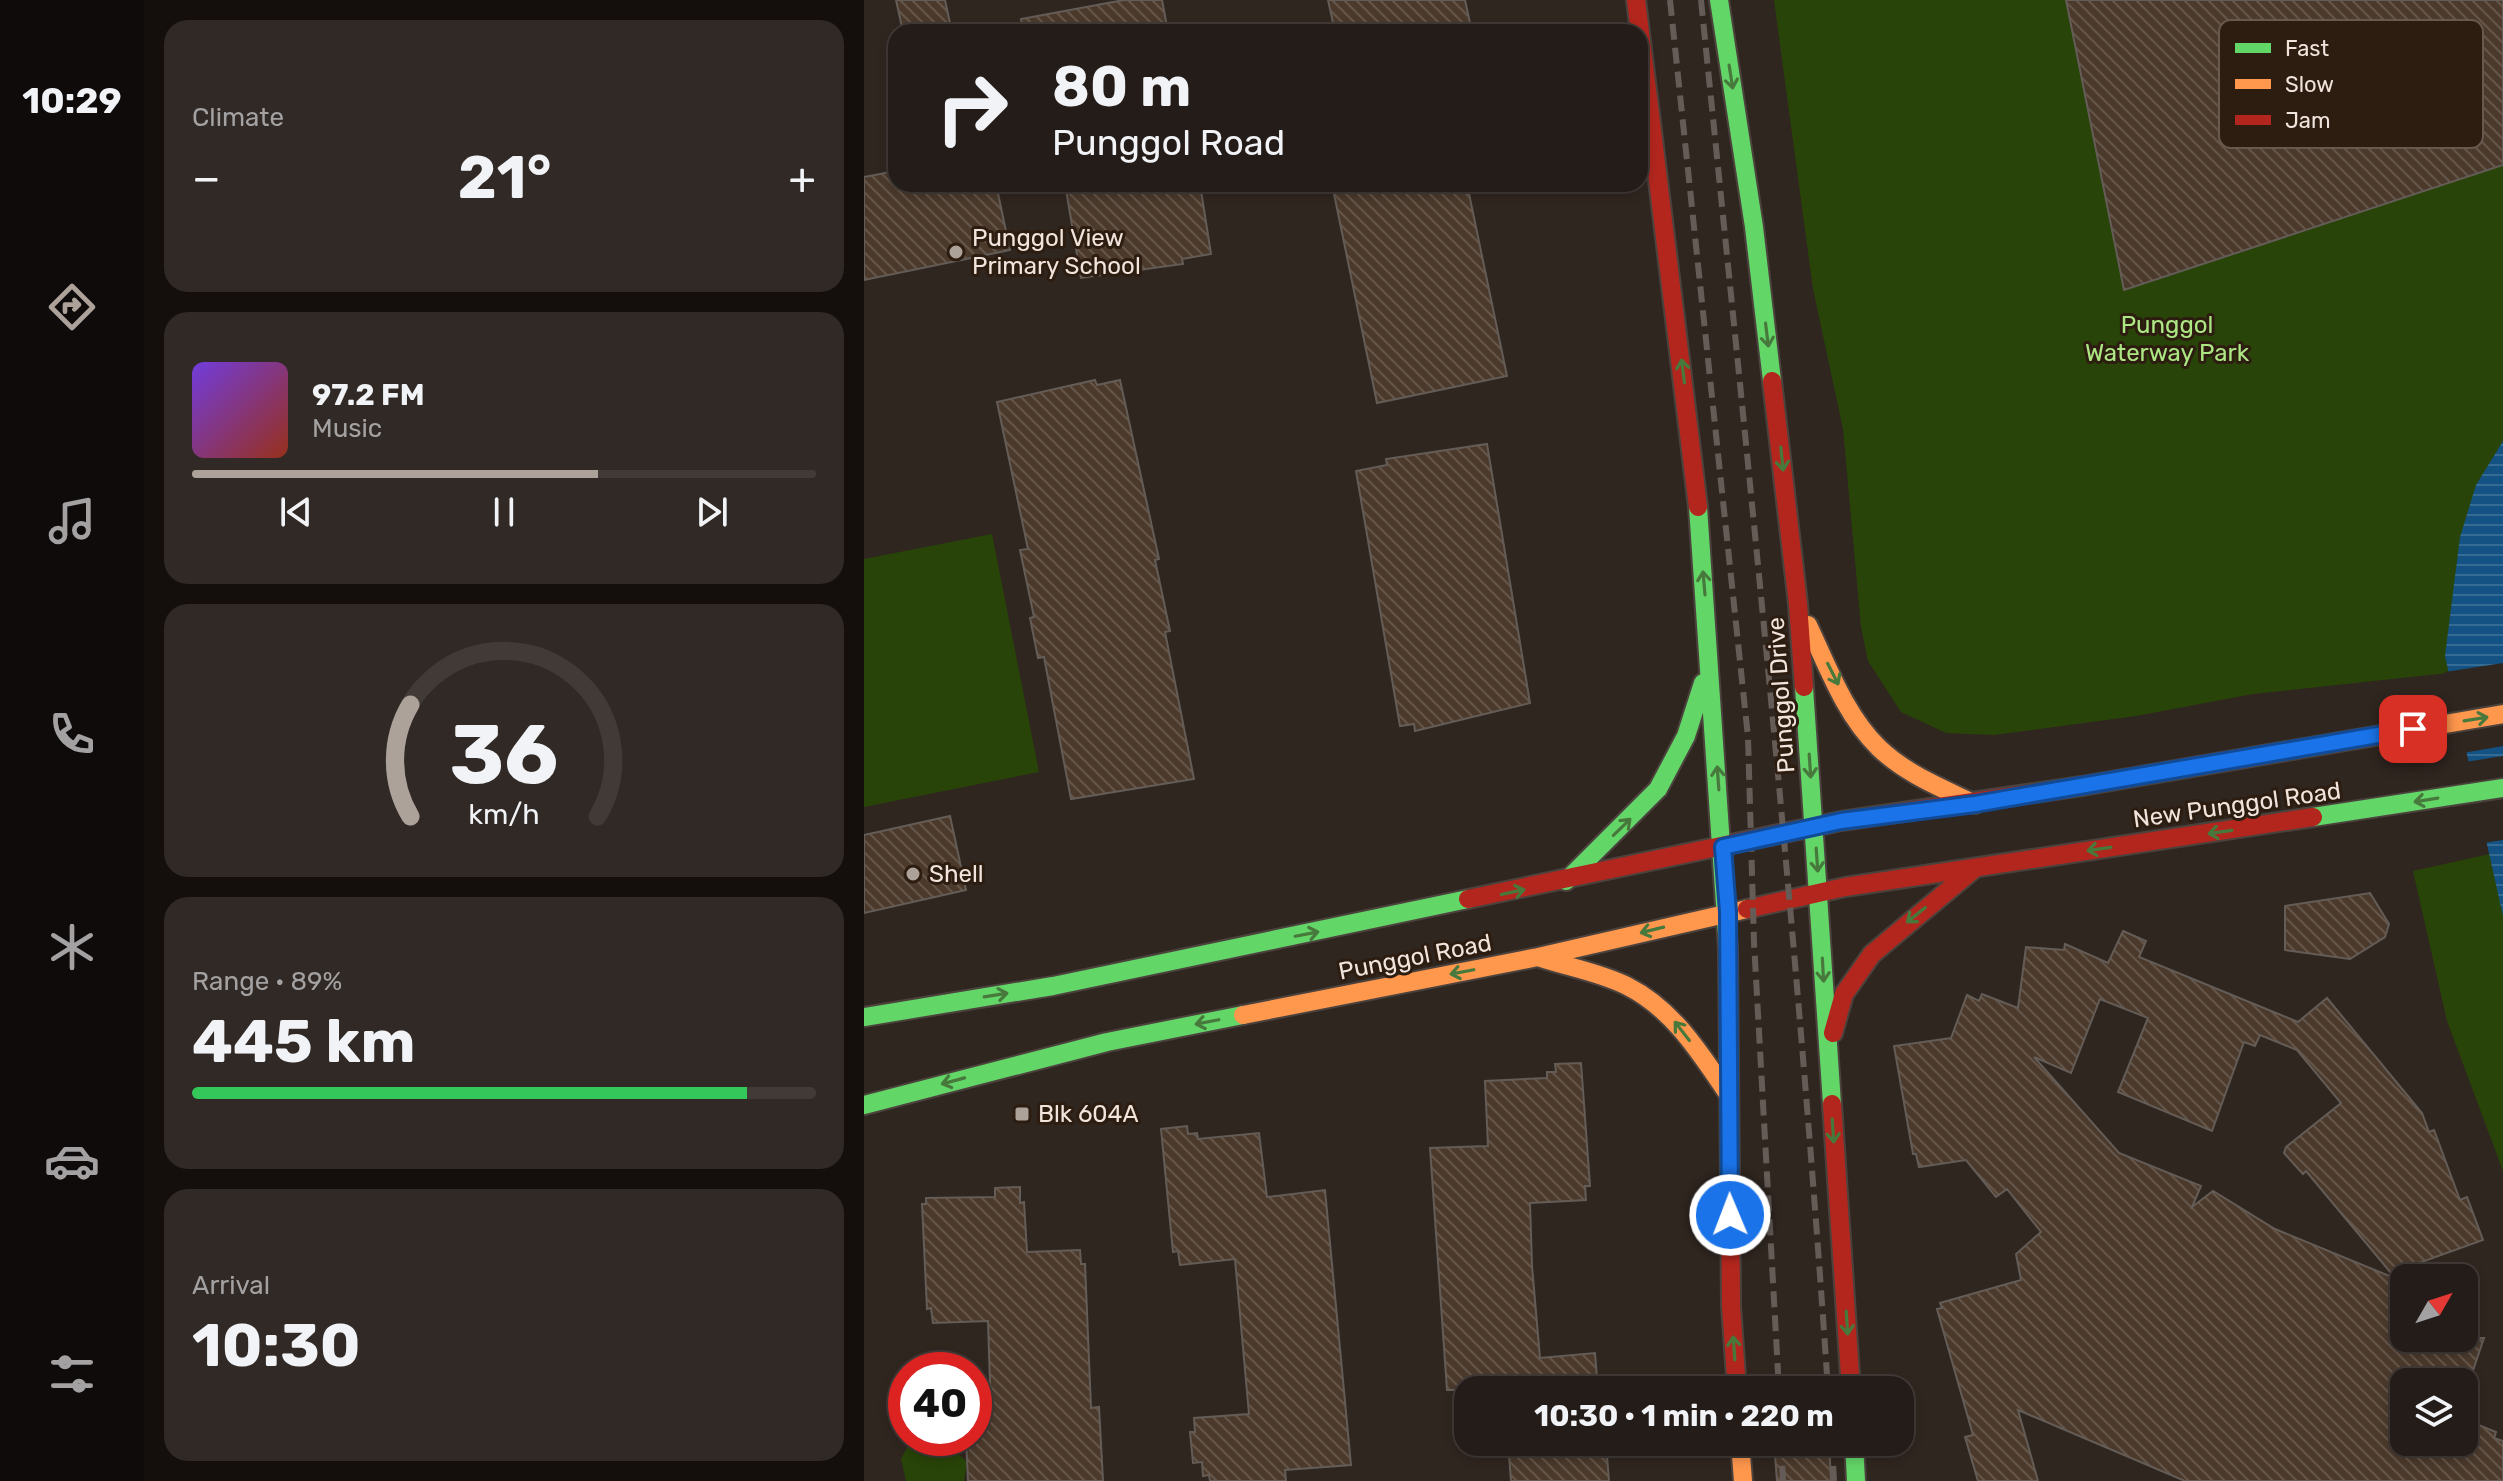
<!DOCTYPE html>
<meta charset="utf-8">
<style>
:root{--surface:#241c18;--page:#302925;--text:#f1f3f6;--muted:#a3a1a2;--line:#413a37;--accent:#ada29a}
body{margin:0;font-family:Rubik,sans-serif;background:var(--page);color:var(--text);height:100vh;display:flex;flex-direction:column;font-size:30px;white-space:nowrap}
*{box-sizing:border-box;margin:0}
p{font-size:26px;color:var(--muted)}
.icon{flex:none;width:44px;height:44px;fill:none;stroke:currentColor;stroke-width:2;stroke-linecap:round;stroke-linejoin:round}
.map{position:relative;flex:1;overflow:hidden}
.panel{display:flex;flex-direction:column;gap:20px;padding:20px;background:#140f0d;width:720px}
.panel>*{flex:none}
.top-card{position:absolute;left:24px;top:24px;width:760px;height:168px;border-radius:24px;box-shadow:0 4px 12px #0003,0 0 0 2px var(--line);background:#241c18;color:var(--text);overflow:hidden}
.needle{width:52px;rotate:51deg}
.tools{position:absolute;left:1526px;top:1264px;display:grid;gap:16px}
.tools a{display:grid;place-items:center;width:88px;height:88px;border-radius:16px;background:var(--surface);box-shadow:0 4px 12px #0003,0 0 0 2px var(--line);font-size:40px}
.speed{position:absolute;left:24px;top:1352px;display:flex;gap:16px;font-size:40px;font-weight:700;text-align:center}
.speed>*{display:grid;place-content:center;width:104px;height:104px;border-radius:50%;background:var(--surface);box-shadow:0 4px 12px #0003,0 0 0 2px var(--line);line-height:1}
.speed .limit{border:12px solid #d22;background:#fff;color:#111}
.pin{position:absolute;display:grid;place-items:center;width:68px;height:68px;color:#fff;margin:-34px;border-radius:16px;box-shadow:0 4px 12px #0006}
.me{position:absolute;width:88px;margin:-44px;rotate:359deg;stroke-linejoin:round;filter:drop-shadow(0 0 6px #0008)}
.turn{display:flex;align-items:center;gap:28px;height:168px;padding:0 32px;font-size:36px}
.turn .icon{width:104px;height:104px;stroke-width:2.5}
.turn b{display:block;font-size:56px;line-height:68px}
.big{font-size:60px;font-weight:700;line-height:1.1}
.panel .card{flex:1;display:flex;flex-direction:column;justify-content:center;gap:12px;min-width:0;padding:0 28px;border-radius:24px;background:var(--page)}
.panel .dial{align-items:center;gap:0}
.dial svg{height:208px;overflow:visible;fill:none;stroke:var(--line);stroke-width:7;stroke-linecap:round;text-anchor:middle}
.dial text{fill:var(--text);stroke:none}
.song{display:flex;align-items:center;gap:24px}
.cover{width:96px;height:96px;border-radius:12px;background:linear-gradient(135deg,hsl(260 70% 55%),hsl(10 70% 35%))}
.played{height:8px;border-radius:4px;background:linear-gradient(90deg,var(--accent) 65%,var(--line) 65%)}
.keys{display:flex;justify-content:space-around;direction:ltr}
.heat{display:flex;justify-content:space-between;align-items:center;font-size:44px;direction:ltr}
.charge{height:12px;border-radius:6px;background:linear-gradient(90deg,#34c759 89%,var(--line) 0)}
.trip{position:absolute;left:590px;top:1376px;width:460px;height:80px;border-radius:24px;background:var(--surface);box-shadow:0 4px 12px #0003,0 0 0 2px var(--line);font-weight:700;line-height:80px;text-align:center}
main{display:flex;flex:1;min-height:0}
.menu{display:flex;flex-direction:column;width:144px;justify-content:space-around;align-items:center;background:#0e0b0a;color:var(--muted)}
.menu .icon{width:56px;height:56px}
.menu .current{color:var(--accent)}
.menu b{font-size:36px;color:var(--text)}
.map>svg:first-child{display:block}
.park{fill:#284408}
.water{fill:url(#water-rules)}
.pier{fill:#302620}
.building{fill:url(#building-back-hatch);stroke:#645c56;stroke-width:2}
.lines{fill:none;stroke-linecap:round;stroke-linejoin:round}
.fast-casing{stroke:#4b423d;stroke-width:22}
.slow-casing{stroke:#4b423d;stroke-width:22}
.jam-casing{stroke:#4b423d;stroke-width:22}
.fast{stroke:#63d668;stroke-width:18}
.slow{stroke:#ff974d;stroke-width:18}
.jam{stroke:#b3261e;stroke-width:18}
.rail{stroke:#655c57;stroke-width:6;stroke-dasharray:16 8;stroke-linecap:butt}
.oneway{stroke:#48793c}
.route-casing{stroke:#114b97;stroke-width:20}
.route{stroke:#1a73e8;stroke-width:14}
.poi-dot{fill:#ada29a;stroke:#2d1c10;stroke-width:3}
.labels{text-anchor:middle;stroke-width:6;stroke-linejoin:round;paint-order:stroke}
.poi-label{font-size:24px;fill:#f0e4dc;stroke:#2d1c10;text-anchor:start}
.park-label{font-size:24px;fill:#ace784;stroke:#2d1c10}
.street-label{font-size:24px;fill:#f0e4dc;stroke:#2d1c10}
.key{fill:#2d1c10;stroke:#68584d;stroke-width:2}
.key-label{font-size:22px;fill:#f0e4dc}
</style>
<main>
<nav class="menu">
<b>10:29</b>
<svg class="icon current" aria-label="directions" viewBox="0 0 24 24"><path d="M12 3l9 9-9 9-9-9zM9 14v-3h6M13 9l2 2-2 2"/></svg>
<svg class="icon" aria-label="music" viewBox="0 0 24 24"><path d="M9 18V5l10-2v13"/><circle cx="6" cy="18" r="3"/><circle cx="16" cy="16" r="3"/></svg>
<svg class="icon" aria-label="phone" viewBox="0 0 24 24"><path d="M5 4h4l2 5-3 2q2 4 5 5l2-3 5 2v4C11 20 4 13 5 4z"/></svg>
<svg class="icon" aria-label="climate" viewBox="0 0 24 24"><path d="M12 3v18M4 7l16 10M4 17L20 7"/></svg>
<svg class="icon" aria-label="car" viewBox="0 0 24 24"><path d="M5 17H2v-5l4-1 3-4h7l3 4 3 1v5h-3M9 17h6M6 11h13"/><circle cx="7" cy="17" r="2"/><circle cx="17" cy="17" r="2"/></svg>
<svg class="icon" aria-label="filters" viewBox="0 0 24 24"><path d="M4 7h16M4 17h16"/><circle cx="9" cy="7" r="2"/><circle cx="15" cy="17" r="2"/></svg>
</nav>
<section class="panel">
<div class="card"><p>Climate</p>
<div class="heat"><a>−</a><b class="big">21°</b><a>+</a></div>
</div>
<div class="card">
<div class="song"><i class="cover"></i><div><b>97.2 FM</b><p>Music</p></div></div>
<div class="played"></div>
<div class="keys"><svg class="icon" aria-label="previous" viewBox="0 0 24 24"><path d="M18 5L8 12l10 7zM5 5v14"/></svg><svg class="icon" aria-label="pause" viewBox="0 0 24 24"><path d="M8 5v14M16 5v14"/></svg><svg class="icon" aria-label="next" viewBox="0 0 24 24"><path d="M6 5l10 7-10 7zM19 5v14"/></svg></div>
</div>
<div class="card dial"><svg viewBox="0 0 100 80">
<path d="M14 69A42 42 0 1 1 86 69"/>
<path d="M14 69A42 42 0 0 1 14 26" stroke="#ada29a"/>
<text x="50" y="56" font-size="32" font-weight="700">36</text>
<text x="50" y="72" font-size="11">km/h</text>
</svg></div>
<div class="card"><p>Range · 89%</p><b class="big">445 km</b><div class="charge"></div></div>
<div class="card"><p>Arrival</p><b class="big">10:30</b></div>
</section>
<div class="map">
<svg width="1639" height="1481" viewBox="0 0 1639 1481">
<defs>
<pattern id="water-rules" width="6" height="5" patternUnits="userSpaceOnUse" patternTransform="scale(2)"><rect width="6" height="5" fill="#135283"/><path d="M0 2.5h6" fill="none" stroke="#366b94"/></pattern>
<pattern id="building-back-hatch" width="6" height="6" patternUnits="userSpaceOnUse" patternTransform="scale(2)"><rect width="6" height="6" fill="#4b3a2c"/><path d="M-1 5l2 2M0 0l6 6M5-1l2 2" fill="none" stroke="#65564a"/></pattern>
</defs>
<rect width="100%" height="100%" fill="#302620"/>
<path class="park" d="M910,0H1639V667L1389,694L1272,716L1130,735L1082,733L1037,712L1004,661L997,627L979,429L949,289Z
M128,534L175,772L0,807V559Z
M1639,851V1171L1583,1021L1549,871Z
M48,1438H78L103,1462L100,1481H42L37,1459Z"/>
<path class="water" d="M1639,441V916L1581,656L1596,537L1612,485Z"/>
<path class="pier" d="M1639,663V746L1599,753L1581,672Z
M1639,756V840L1619,843L1601,762Z"/>
<path class="building" d="M32,0H81L86,23L39,32Z
M298,0L304,32H159L157,19L260,0Z
M464,0H601L608,32H471Z
M1202,0H1639V165L1260,290Z
M32,171V184H132L146,250L0,280V177Z
M201,184H336L347,254L318,259L319,264L217,278Z
M468,184H603L643,376L513,403Z
M231,380L233,385L256,380L295,559L291,560L306,631L301,632L330,779L207,799L180,657L174,658L166,618L170,617L156,550L164,549L133,402Z
M623,444L666,703L551,731L550,724L536,726L492,471L523,465L522,459Z
M86,816L102,890L0,913V835Z
M1506,893L1525,924L1521,937L1486,959L1421,950V906Z
M1259,931L1282,941L1275,957L1434,1022L1463,998L1558,1113L1565,1132L1570,1130L1596,1200L1603,1197L1619,1240L1527,1273L1442,1171L1439,1174L1420,1153L1422,1147L1477,1103L1433,1050L1396,1035L1391,1046L1380,1042L1348,1131L1254,1092L1284,1018L1236,999L1207,1073L1170,1057L1255,1153L1337,1186L1328,1207L1349,1191L1411,1229L1540,1282V1338H1620L1605,1382H1540V1442H1600V1419L1632,1432L1630,1438L1639,1441V1481H1321L1154,1410L1174,1481H1114L1101,1437L1109,1435L1073,1309L1078,1308L1076,1303L1157,1280L1152,1254L1177,1232L1143,1189L1132,1197L1102,1160L1055,1167L1052,1154H1049L1030,1046L1087,1038L1103,995L1115,1001L1118,994L1154,1008L1162,947L1200,950L1201,944L1244,963Z
M717,1063L726,1186H721L722,1200L666,1203L668,1266L676,1358L731,1353L734,1390H583L566,1148L624,1146L621,1081L683,1078V1072H692L691,1064Z
M323,1126L324,1134L333,1133L334,1139L395,1133L403,1197L461,1190L487,1465L421,1470L422,1481H346L345,1475L339,1476L338,1462L329,1463L326,1432H331L330,1418L385,1414L371,1259L316,1265L314,1251L309,1252L297,1129Z
M156,1187V1203L160,1202L163,1252L216,1250L217,1264H221L227,1408L235,1407L239,1481H104L102,1438H110V1415L127,1414L124,1321L69,1323L67,1308L63,1309L58,1204H62V1198L131,1197V1188Z
M644,1442L742,1443L745,1481H647Z
M910,1442H965L967,1481H913Z"/>
<g class="lines">
<g class="fast-casing">
<path id="fast" d="M855,0L890,227L908,381
M834,507L864,949
M940,687L968,1104
M1449,817L1639,788
M702,881L794,789L822,736L839,683
M0,1017L189,986L604,899
M0,1105L243,1042L379,1015
M990,1442L992,1481"/>
</g>
<g class="slow-casing">
<path id="slow" d="M944,625C964,667 981,715 1015,748C1042,774 1078,788 1111,804
M1218,786L1639,714
M674,957C703,967 735,972 763,986C809,1009 836,1053 864,1094
M379,1015L674,957L883,909
M876,1442L879,1481"/>
</g>
<g class="jam-casing">
<path id="jam" d="M772,0L834,507
M908,381L934,604L940,687
M604,899L977,821L1218,786
M883,909L981,887L1449,817
M864,949L867,1306L873,1390
M969,1033L980,994L1008,954L1111,868
M968,1104L987,1390"/>
</g>
<use href="#fast" class="fast"/>
<use href="#slow" class="slow"/>
<use href="#jam" class="jam"/>
<path class="rail" d="M806,0L884,737L890,942L915,1390
M837,0C884,463 933,926 964,1390
M917,1442L919,1481
M968,1442L970,1481"/>
</g>
<defs><path id="oneway-shaft" d="M-6 0H5M1.5-3L5.5 0L1.5 3" fill="none" stroke-width="1.6" stroke-linecap="round" stroke-linejoin="round" transform="scale(2)"/></defs>
<g class="oneway">
<use href="#oneway-shaft" transform="translate(867 77) rotate(81)"/>
<use href="#oneway-shaft" transform="translate(903 335) rotate(83)"/>
<use href="#oneway-shaft" transform="translate(819 371) rotate(-97)"/>
<use href="#oneway-shaft" transform="translate(918 459) rotate(84)"/>
<use href="#oneway-shaft" transform="translate(840 583) rotate(-95)"/>
<use href="#oneway-shaft" transform="translate(969 674) rotate(63)"/>
<use href="#oneway-shaft" transform="translate(1612 719) rotate(-9)"/>
<use href="#oneway-shaft" transform="translate(946 766) rotate(86)"/>
<use href="#oneway-shaft" transform="translate(854 778) rotate(-94)"/>
<use href="#oneway-shaft" transform="translate(1562 800) rotate(171)"/>
<use href="#oneway-shaft" transform="translate(758 827) rotate(-44)"/>
<use href="#oneway-shaft" transform="translate(1356 832) rotate(172)"/>
<use href="#oneway-shaft" transform="translate(1235 849) rotate(172)"/>
<use href="#oneway-shaft" transform="translate(953 860) rotate(86)"/>
<use href="#oneway-shaft" transform="translate(649 892) rotate(-12)"/>
<use href="#oneway-shaft" transform="translate(1052 915) rotate(141)"/>
<use href="#oneway-shaft" transform="translate(788 930) rotate(166)"/>
<use href="#oneway-shaft" transform="translate(443 934) rotate(-11)"/>
<use href="#oneway-shaft" transform="translate(959 970) rotate(87)"/>
<use href="#oneway-shaft" transform="translate(598 972) rotate(169)"/>
<use href="#oneway-shaft" transform="translate(132 995) rotate(-9)"/>
<use href="#oneway-shaft" transform="translate(343 1022) rotate(169)"/>
<use href="#oneway-shaft" transform="translate(818 1031) rotate(-128)"/>
<use href="#oneway-shaft" transform="translate(89 1081) rotate(165)"/>
<use href="#oneway-shaft" transform="translate(969 1131) rotate(86)"/>
<use href="#oneway-shaft" transform="translate(983 1323) rotate(86)"/>
<use href="#oneway-shaft" transform="translate(870 1348) rotate(-94)"/>
</g>
<g class="lines">
<g class="route-casing">
<path id="route" d="M866,1215L864,912L859,847L977,821L1111,804L1549,729"/>
</g>
<use href="#route" class="route"/>
</g>
<g class="poi-dot">
<circle cx="92" cy="252" r="8"/>
<circle cx="49" cy="874" r="8"/>
<rect x="150" y="1106" width="16" height="16" rx="4"/>
</g>
<g class="labels">
<g class="poi-label">
<text x="108" y="246">Punggol View<tspan x="108" dy="28">Primary School</tspan></text>
<text x="65" y="882">Shell</text>
<text x="174" y="1122">Blk 604A</text>
</g>
<g class="park-label">
<text x="1303" y="333">Punggol<tspan x="1303" dy="28">Waterway Park</tspan></text>
</g>
<g class="street-label">
<text transform="translate(917 695) rotate(-94)" y="8">Punggol Drive</text>
<text transform="translate(1373 805) rotate(-8)" y="8">New Punggol Road</text>
<text transform="translate(551 957) rotate(-11)" y="8">Punggol Road</text>
</g>
</g>
<rect x="1355" y="20" width="264" height="128" rx="12" class="key"/>
<rect x="1371" y="43" width="36" height="10" fill="#63d668"/>
<rect x="1371" y="79" width="36" height="10" fill="#ff974d"/>
<rect x="1371" y="115" width="36" height="10" fill="#b3261e"/>
<g class="key-label">
<text x="1421" y="56">Fast</text>
<text x="1421" y="92">Slow</text>
<text x="1421" y="128">Jam</text>
</g>
</svg>
<div class="tools">
<a><svg class="needle" viewBox="-14 -14 28 28"><path d="M0-13l5 13h-10z" fill="#e53935"/><path d="M0 13l5-13h-10z" fill="#a3a1a2"/></svg></a>
<a><svg class="icon" aria-label="layers" viewBox="0 0 24 24"><path d="M12 4l9 5-9 5-9-5zM3 14l9 5 9-5"/></svg></a>
</div>
<div class="speed"><div class="limit">40</div></div>
<div class="pin" style="left:1549px;top:729px;background:#d93025"><svg class="icon" aria-label="arrive" viewBox="0 0 24 24"><path d="M6 21V4h12l-3 4 3 4H6"/></svg></div>
<svg class="me" style="left:866px;top:1215px" viewBox="-20 -20 40 40"><circle r="17" fill="#1a73e8" stroke="#fff" stroke-width="3"/><path d="M0-11L8 9 0 5-8 9z" fill="#fff"/></svg>
<div class="trip">10:30 · 1 min · 220 m</div>
<div class="top-card">
<div class="turn"><svg class="icon" aria-label="right" viewBox="0 0 24 24"><path d="M7 20v-9h11M14 6l5 5-5 5"/></svg><div><b>80 m</b>Punggol Road</div></div>
</div>
</div>
</main>
